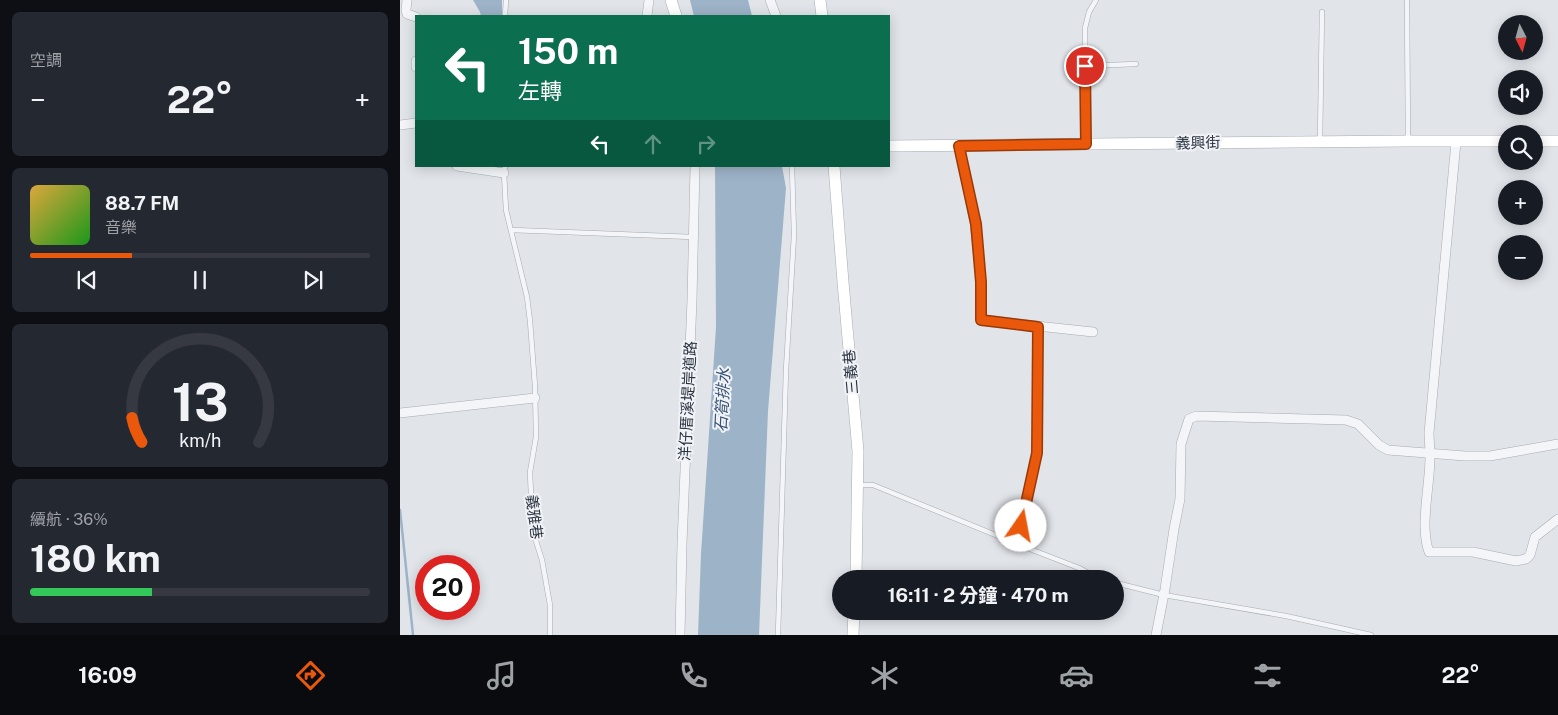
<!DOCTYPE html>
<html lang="zh-TW">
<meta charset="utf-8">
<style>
:root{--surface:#171b24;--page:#242831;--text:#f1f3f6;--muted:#9ea1a6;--line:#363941;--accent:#ea580c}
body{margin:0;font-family:"Public Sans","Noto Sans TC",sans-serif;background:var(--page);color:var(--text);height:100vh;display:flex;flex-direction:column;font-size:19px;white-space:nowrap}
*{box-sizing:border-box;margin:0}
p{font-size:16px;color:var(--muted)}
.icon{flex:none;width:28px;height:28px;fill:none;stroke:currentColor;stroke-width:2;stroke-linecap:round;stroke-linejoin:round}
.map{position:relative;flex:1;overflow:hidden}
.drawer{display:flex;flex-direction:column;gap:12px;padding:12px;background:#0d0f14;width:400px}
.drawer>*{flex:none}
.hud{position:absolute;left:15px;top:15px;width:475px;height:152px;border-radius:0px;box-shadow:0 2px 12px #0003;background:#0b6e4f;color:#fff;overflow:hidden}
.needle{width:32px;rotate:174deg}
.buttons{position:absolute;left:1098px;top:15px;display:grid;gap:10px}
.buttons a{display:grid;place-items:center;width:45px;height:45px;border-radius:50%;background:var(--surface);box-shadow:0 2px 12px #0003;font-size:25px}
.speed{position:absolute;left:15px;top:555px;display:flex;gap:10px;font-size:25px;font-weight:700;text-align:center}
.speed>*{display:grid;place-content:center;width:65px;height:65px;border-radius:50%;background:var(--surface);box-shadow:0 2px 12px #0003;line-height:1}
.speed .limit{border:8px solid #d22;background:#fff;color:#111}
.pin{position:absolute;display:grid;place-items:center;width:42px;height:42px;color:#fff;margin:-21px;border:2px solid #fff;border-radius:50%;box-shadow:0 1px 5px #0007}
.me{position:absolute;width:55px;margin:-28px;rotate:12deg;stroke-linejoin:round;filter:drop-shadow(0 0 4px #0008)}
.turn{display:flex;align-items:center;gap:18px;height:105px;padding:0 20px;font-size:22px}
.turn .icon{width:65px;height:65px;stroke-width:2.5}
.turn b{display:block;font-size:35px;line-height:42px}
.lanes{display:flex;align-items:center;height:48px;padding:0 20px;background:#0003;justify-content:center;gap:25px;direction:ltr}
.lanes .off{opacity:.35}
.big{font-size:38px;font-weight:700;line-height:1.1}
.drawer .widget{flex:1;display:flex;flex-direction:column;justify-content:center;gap:8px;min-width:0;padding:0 18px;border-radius:8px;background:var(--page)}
.drawer .dial{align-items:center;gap:0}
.dial svg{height:130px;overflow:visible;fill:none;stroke:var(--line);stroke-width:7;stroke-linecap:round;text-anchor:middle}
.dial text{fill:var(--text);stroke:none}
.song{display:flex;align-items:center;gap:15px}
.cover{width:60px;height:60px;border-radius:8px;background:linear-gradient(135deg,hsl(40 70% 55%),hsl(120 70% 35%))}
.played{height:5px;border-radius:2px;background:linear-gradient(90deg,var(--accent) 30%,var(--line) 30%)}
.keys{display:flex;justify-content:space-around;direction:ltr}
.heat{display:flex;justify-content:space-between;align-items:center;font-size:28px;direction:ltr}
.charge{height:8px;border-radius:4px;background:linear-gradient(90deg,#34c759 36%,var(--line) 0)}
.trip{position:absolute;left:432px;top:570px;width:292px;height:50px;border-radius:25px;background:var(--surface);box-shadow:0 2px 12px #0003;font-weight:700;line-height:50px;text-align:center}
.dock{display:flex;height:80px;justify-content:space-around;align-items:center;background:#090b0e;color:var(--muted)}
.dock .icon{width:35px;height:35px}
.dock .selected{color:var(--accent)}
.dock b{font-size:22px;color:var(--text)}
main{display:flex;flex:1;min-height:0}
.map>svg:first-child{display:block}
.water{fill:#9db3c8}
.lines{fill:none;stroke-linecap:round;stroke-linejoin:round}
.stream{stroke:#9db3c8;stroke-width:2.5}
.lane-casing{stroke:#a6abb3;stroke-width:5.5}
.street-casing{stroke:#a6abb3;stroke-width:10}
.secondary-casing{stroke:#a6abb3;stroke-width:12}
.lane{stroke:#f4f5f8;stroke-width:4.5}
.street{stroke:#f4f5f8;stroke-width:9}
.secondary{stroke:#fff;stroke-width:11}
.route-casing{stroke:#983908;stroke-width:12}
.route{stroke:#ea580c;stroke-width:9}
.labels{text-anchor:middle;stroke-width:4;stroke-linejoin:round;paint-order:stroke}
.street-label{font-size:15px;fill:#2a3340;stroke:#f1f3f7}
.water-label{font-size:16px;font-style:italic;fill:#355273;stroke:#f1f3f7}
</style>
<main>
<section class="drawer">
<div class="widget"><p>空調</p>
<div class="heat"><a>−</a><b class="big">22°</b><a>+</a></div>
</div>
<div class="widget">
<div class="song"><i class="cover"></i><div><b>88.7 FM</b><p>音樂</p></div></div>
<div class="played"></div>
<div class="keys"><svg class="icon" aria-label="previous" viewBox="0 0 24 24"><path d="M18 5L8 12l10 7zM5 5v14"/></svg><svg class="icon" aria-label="pause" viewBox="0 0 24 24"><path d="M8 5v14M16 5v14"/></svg><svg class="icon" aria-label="next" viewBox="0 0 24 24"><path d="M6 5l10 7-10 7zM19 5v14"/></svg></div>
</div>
<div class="widget dial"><svg viewBox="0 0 100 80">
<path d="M14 69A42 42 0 1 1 86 69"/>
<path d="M14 69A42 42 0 0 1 8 54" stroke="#ea580c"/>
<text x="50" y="56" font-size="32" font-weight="700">13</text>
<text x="50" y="72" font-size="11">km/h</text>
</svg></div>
<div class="widget"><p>續航 · 36%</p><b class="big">180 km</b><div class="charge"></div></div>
</section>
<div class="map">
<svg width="1158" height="635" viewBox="0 0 1158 635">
<rect width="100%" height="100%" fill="#e1e4e9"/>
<path class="water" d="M73,0H102V16H81L80,12Z
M290,0H348L352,16H294Z
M315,166H382L386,188L368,411L359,635H298L301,554L316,327Z"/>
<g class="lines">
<path class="stream" d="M0,510L13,635"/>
<g class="lane-casing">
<path id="lane" d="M1007,0L1008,141
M105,16L106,0
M685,66L736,64
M920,140L922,12
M686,143L685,28L689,12L696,0
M105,166L104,173L106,210L127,297L130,321L135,386L136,437L130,472L132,518L135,538L142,560L150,605V635
M112,230L293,237
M459,485H473L630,549L679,568L700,579
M617,544L637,453L638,327
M716,583L764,595L886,616L971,635
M378,635L386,370L394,235L392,166"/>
</g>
<g class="street-casing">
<path id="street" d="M7,0L6,10L7,14L16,17
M370,0L376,16
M247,16L249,0
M16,61V67
M0,125L16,123
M1056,142L1029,433C1029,440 1030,447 1030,453C1031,482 1019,525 1029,552H1073L1116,561L1126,559L1130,555L1135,537L1158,519
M559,146L575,224L581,282V320L693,332
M57,166L104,173
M0,413L135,398
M280,635L282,544L292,300L295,166
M756,635L765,589L774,529L780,499L781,444L789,419L796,416L946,420L958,424L979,445L988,450L1065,456H1090L1158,444"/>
</g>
<g class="secondary-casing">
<path id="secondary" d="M271,0L276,16
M420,0L422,16
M1134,141H1158
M489,146L1008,141H1106
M434,166L443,282L458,451L456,579
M453,635L454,611"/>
</g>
<use href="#lane" class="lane"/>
<use href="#street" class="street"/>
<use href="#secondary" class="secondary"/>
</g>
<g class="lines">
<g class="route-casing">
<path id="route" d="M621,526L637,453L638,327L581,320V282L576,224L559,146L686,144L685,66"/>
</g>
<use href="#route" class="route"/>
</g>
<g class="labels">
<g class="street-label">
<text transform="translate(798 143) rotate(-1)" y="5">義興街</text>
<text transform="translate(451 372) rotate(-95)" y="5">三義巷</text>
<text transform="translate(288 401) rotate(-87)" y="5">洋仔厝溪堤岸道路</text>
<text transform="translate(134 517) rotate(83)" y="5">義雅巷</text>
</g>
<g class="water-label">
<text transform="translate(322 400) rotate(-87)" y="6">石筍排水</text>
</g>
</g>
</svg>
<div class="buttons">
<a><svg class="needle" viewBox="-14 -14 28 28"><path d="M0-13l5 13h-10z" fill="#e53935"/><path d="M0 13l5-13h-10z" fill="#9ea1a6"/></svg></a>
<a><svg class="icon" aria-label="sound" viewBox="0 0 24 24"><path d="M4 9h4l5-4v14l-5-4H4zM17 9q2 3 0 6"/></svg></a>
<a><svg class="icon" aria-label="search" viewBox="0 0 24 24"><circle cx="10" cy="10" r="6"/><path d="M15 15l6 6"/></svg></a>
<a>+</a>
<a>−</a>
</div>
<div class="speed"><div class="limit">20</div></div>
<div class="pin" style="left:685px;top:66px;background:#d93025"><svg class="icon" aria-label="arrive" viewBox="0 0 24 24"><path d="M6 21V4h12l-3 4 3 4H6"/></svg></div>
<svg class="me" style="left:621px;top:526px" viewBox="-20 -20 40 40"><circle r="19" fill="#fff"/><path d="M0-13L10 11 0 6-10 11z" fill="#ea580c"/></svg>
<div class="trip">16:11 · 2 分鐘 · 470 m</div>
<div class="hud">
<div class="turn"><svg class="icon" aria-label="left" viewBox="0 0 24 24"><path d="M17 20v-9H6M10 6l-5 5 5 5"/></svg><div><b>150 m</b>左轉</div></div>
<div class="lanes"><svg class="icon" aria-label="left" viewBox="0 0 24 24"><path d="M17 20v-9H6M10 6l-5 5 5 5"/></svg><svg class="icon off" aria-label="ahead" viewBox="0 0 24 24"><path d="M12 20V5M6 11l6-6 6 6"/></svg><svg class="icon off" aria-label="right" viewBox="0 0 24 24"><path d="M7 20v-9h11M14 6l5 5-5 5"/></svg></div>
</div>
</div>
</main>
<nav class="dock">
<b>16:09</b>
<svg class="icon selected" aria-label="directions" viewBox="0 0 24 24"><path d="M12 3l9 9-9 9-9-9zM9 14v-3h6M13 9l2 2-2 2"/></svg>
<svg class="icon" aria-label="music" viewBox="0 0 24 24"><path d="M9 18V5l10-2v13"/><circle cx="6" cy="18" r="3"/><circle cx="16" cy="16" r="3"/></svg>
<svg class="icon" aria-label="phone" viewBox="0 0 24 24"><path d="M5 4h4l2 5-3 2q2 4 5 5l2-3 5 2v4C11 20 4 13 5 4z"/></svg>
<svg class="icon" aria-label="climate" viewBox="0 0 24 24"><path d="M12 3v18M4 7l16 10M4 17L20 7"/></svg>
<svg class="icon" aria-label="car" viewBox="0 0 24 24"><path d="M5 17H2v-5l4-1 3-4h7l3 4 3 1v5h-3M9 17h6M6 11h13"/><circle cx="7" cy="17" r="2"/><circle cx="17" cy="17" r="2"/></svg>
<svg class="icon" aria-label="filters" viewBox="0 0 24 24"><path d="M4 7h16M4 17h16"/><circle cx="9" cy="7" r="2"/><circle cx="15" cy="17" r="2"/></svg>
<b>22°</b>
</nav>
